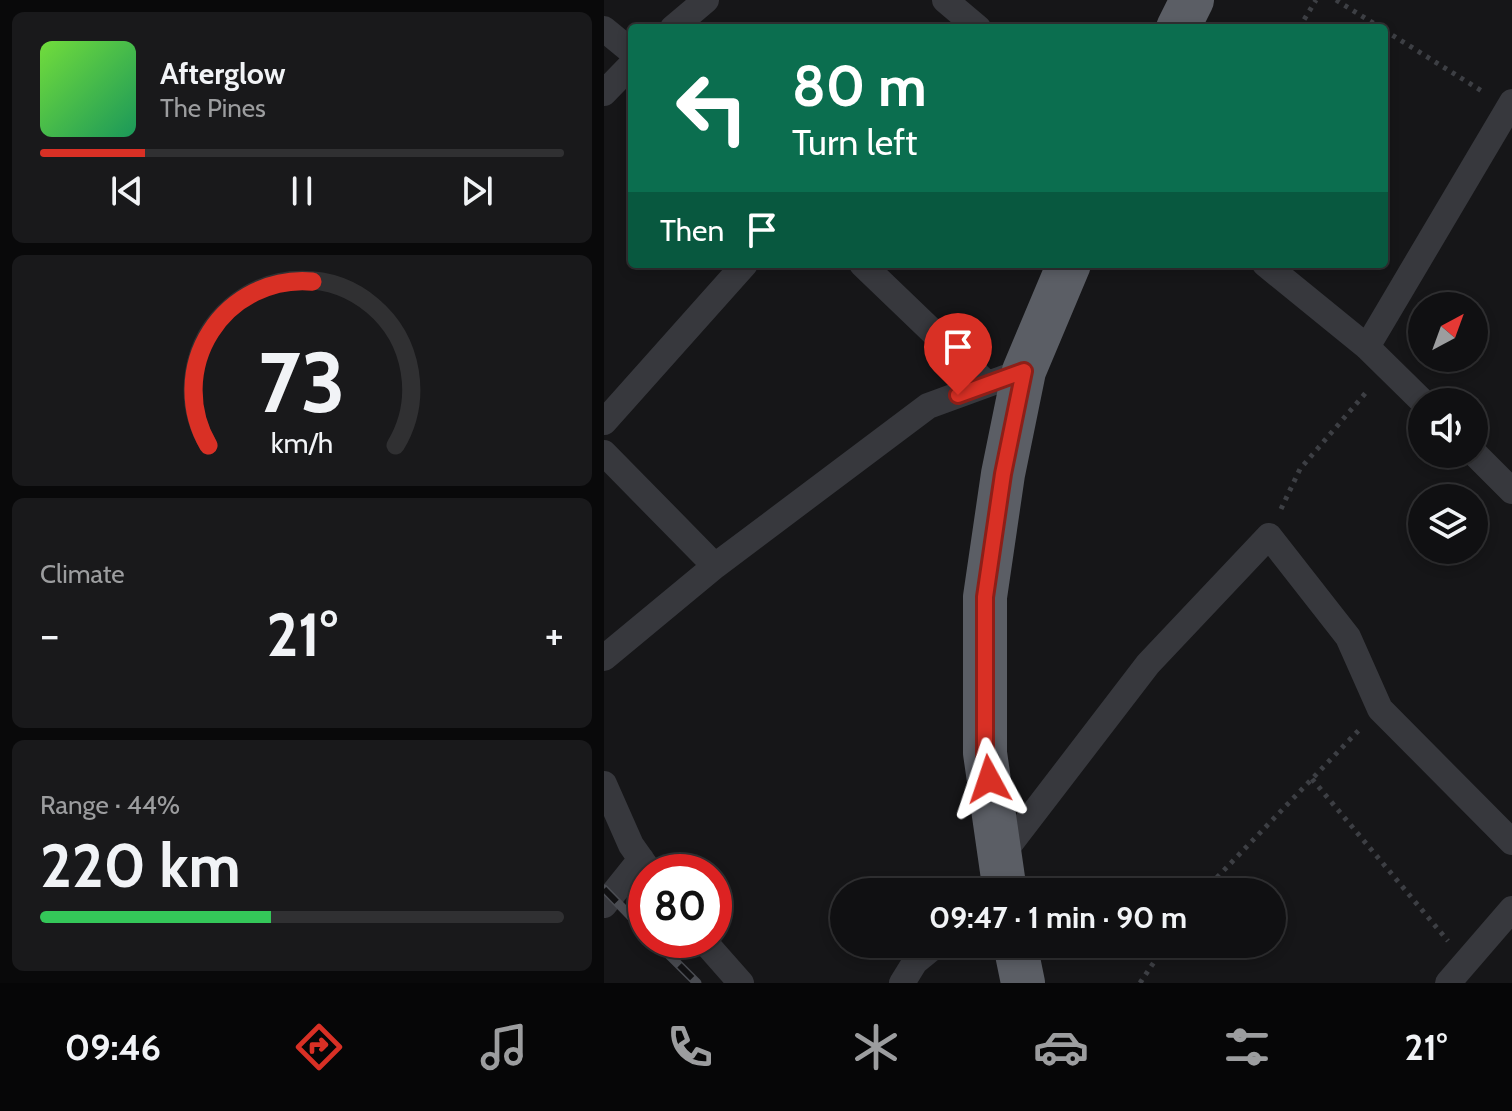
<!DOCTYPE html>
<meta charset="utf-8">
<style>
:root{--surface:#101012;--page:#19191b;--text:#f1f3f6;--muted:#9c9d9f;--line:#303032;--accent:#d93025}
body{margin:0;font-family:Cabin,sans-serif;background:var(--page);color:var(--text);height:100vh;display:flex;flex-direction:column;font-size:30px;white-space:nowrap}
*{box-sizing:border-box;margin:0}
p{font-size:26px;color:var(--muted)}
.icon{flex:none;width:44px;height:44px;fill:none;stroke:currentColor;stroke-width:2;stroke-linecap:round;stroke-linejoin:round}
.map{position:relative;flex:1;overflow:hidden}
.panel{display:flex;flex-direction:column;gap:12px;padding:12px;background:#09090a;width:604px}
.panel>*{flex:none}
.top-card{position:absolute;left:24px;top:24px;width:760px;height:244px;border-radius:8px;box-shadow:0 4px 12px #0003,0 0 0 2px var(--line);background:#0b6e4f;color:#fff;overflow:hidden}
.needle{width:52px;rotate:41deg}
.buttons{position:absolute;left:804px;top:292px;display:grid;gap:16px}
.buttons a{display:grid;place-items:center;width:80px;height:80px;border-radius:50%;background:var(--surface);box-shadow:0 4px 12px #0003,0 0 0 2px var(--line);font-size:40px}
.speed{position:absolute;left:24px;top:854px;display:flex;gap:16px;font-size:40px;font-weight:700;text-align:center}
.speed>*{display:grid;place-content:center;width:104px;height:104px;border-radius:50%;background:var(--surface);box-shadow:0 4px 12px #0003,0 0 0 2px var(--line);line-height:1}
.speed .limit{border:12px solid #d22;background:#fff;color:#111}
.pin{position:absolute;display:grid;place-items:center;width:68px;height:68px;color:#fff;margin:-82px -34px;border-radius:50% 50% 50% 0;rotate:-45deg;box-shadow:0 0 8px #0007}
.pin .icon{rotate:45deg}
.me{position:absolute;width:88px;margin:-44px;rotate:355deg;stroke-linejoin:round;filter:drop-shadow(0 0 6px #0008)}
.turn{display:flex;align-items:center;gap:28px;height:168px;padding:0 32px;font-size:36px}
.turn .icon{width:104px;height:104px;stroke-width:2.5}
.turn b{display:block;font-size:56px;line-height:68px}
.then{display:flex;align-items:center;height:76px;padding:0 32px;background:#0003;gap:16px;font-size:30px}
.big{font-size:60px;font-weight:700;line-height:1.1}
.panel .widget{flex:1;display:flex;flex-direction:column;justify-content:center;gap:12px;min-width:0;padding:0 28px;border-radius:12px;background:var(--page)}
.panel .dial{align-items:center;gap:0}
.dial svg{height:208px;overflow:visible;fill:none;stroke:var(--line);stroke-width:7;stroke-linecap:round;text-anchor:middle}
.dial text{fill:var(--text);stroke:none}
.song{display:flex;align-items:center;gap:24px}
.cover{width:96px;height:96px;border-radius:12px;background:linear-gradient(135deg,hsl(100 70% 55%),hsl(150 70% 35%))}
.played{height:8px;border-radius:4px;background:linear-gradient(90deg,var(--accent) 20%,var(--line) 20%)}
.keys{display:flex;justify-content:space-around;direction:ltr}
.heat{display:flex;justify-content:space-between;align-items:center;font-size:44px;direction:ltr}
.charge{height:12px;border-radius:6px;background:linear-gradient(90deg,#34c759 44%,var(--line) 0)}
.trip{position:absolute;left:226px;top:878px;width:456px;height:80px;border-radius:40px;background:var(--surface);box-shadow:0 4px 12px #0003,0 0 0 2px var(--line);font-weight:700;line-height:80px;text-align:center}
.tabs{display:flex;height:128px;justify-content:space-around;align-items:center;background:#060607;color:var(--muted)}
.tabs .icon{width:56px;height:56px}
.tabs .active{color:var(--accent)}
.tabs b{font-size:36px;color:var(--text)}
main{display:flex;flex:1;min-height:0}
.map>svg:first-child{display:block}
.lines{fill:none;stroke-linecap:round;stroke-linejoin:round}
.path{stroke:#3d3f44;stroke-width:5;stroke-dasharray:4 6;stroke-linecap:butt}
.minor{stroke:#37383d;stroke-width:26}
.trunk{stroke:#5b5e65;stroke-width:44}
.rail-casing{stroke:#4a4c52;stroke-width:9}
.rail{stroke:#111113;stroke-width:6;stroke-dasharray:18;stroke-linecap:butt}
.route-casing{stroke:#8d1f18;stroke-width:20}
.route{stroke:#d93025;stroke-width:14}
</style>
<main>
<section class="panel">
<div class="widget">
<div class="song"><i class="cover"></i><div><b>Afterglow</b><p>The Pines</p></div></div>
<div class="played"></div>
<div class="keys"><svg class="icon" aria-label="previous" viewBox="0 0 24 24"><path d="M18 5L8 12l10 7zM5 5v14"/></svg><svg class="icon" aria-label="pause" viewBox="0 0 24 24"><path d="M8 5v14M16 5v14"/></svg><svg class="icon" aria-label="next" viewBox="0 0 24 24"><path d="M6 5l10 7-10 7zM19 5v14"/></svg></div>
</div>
<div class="widget dial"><svg viewBox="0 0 100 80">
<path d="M14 69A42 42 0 1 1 86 69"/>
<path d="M14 69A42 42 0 0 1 54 6" stroke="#d93025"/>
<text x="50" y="56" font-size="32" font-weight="700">73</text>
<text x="50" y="72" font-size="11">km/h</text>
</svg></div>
<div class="widget"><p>Climate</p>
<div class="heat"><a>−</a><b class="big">21°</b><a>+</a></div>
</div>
<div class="widget"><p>Range · 44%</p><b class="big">220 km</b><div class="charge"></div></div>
</section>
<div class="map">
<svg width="908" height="983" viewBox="0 0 908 983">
<rect width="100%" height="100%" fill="#161618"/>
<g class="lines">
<path class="path" d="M732,0L777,28
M695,28L712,0
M780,30L881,93
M677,509L696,469L765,389
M708,779L844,941
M599,892L755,730
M536,983L562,944"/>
<path class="minor" d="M341,0L374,28
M69,28L102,0
M0,29L28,52
M0,93L28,64
M258,264L383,384
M661,264L763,347L819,402
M763,347L908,102
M0,422L141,264
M0,453L111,566
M870,453L908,491
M0,658L111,566L324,406L420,371
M0,784L27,845L46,872
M396,857L544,664L665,536L744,637L776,709L908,842
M0,905L37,859
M99,940L137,983
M298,983L311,962L333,944
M844,983L908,909"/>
<path class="trunk" d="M574,28L588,0
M401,892L381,753V597L399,474L420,371L465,264
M411,944L419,983"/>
<g class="rail-casing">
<path id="rail" d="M0,889L42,932
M50,940L93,983"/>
</g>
<use href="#rail" class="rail"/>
</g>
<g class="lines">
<g class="route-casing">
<path id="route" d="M354,395L420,371L399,474L381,597V753L385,779"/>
</g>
<use href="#route" class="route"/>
</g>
</svg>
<div class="buttons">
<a><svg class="needle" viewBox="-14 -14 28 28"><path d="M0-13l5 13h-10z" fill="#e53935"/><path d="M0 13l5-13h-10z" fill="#9c9d9f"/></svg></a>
<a><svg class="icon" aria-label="sound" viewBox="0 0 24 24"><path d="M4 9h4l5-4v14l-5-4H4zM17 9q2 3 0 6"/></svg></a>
<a><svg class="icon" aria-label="layers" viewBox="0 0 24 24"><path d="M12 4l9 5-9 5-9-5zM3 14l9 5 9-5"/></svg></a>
</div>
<div class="speed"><div class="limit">80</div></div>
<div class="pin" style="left:354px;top:395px;background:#d93025"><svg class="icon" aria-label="arrive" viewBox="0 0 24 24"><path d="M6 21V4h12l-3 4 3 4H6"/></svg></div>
<svg class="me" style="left:385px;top:779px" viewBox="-20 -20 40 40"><path d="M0-17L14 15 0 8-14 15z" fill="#d93025" stroke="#fff" stroke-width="4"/></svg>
<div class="trip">09:47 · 1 min · 90 m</div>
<div class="top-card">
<div class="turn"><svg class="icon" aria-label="left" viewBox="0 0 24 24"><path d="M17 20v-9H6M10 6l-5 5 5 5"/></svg><div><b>80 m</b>Turn left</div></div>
<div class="then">Then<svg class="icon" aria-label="arrive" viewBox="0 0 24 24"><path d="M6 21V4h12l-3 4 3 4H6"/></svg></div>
</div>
</div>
</main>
<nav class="tabs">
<b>09:46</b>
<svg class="icon active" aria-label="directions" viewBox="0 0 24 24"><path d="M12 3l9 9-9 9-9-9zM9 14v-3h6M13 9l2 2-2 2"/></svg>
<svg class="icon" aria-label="music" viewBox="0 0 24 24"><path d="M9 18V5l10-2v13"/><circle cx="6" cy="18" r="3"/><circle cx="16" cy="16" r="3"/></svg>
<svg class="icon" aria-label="phone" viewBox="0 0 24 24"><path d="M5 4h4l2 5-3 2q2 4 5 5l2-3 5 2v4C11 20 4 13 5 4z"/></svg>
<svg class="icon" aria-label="climate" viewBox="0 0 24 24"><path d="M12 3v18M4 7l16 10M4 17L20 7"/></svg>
<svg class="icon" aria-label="car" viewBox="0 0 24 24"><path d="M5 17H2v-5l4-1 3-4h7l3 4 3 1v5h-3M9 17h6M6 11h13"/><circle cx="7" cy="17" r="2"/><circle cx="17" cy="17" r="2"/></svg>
<svg class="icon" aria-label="filters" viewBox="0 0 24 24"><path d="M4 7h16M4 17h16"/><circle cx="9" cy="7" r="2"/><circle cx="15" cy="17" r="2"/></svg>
<b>21°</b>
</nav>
